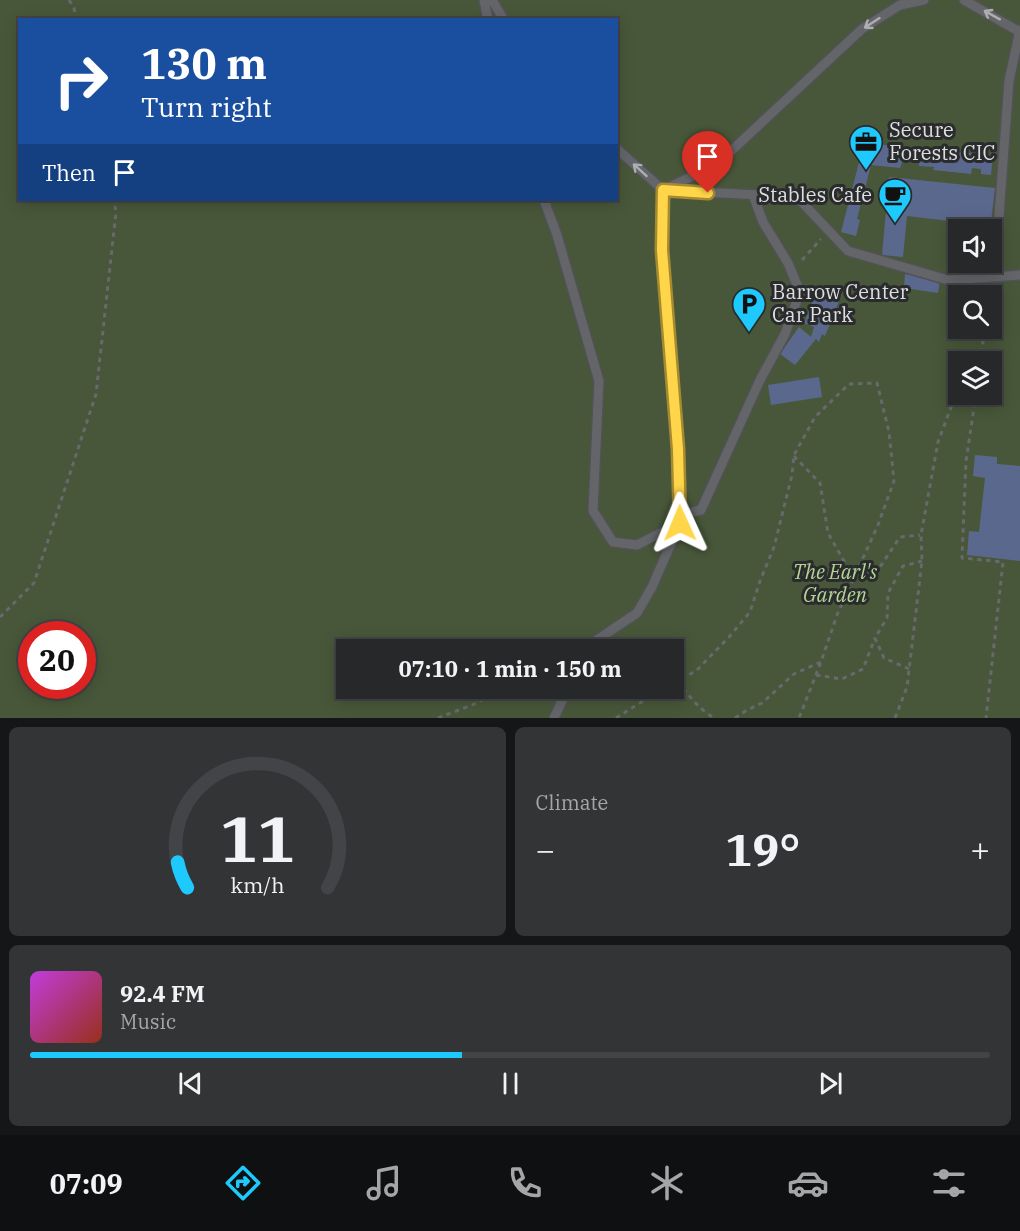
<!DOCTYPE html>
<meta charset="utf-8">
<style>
:root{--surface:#26282a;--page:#323436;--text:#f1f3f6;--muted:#a4a6a8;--line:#424447;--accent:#1dc9fd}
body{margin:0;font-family:"IBM Plex Serif",serif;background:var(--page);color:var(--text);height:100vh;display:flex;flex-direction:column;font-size:22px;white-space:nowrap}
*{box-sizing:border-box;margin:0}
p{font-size:20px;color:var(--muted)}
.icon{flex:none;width:33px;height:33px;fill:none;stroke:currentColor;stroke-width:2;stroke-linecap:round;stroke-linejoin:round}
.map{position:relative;height:718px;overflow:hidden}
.details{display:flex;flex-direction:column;gap:9px;padding:9px;background:#151617;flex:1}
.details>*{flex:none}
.guide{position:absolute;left:18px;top:18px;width:600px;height:183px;border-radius:0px;box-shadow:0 3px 15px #0003,0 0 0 2px var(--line);background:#1a4fa0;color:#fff;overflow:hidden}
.controls{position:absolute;left:948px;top:219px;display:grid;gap:12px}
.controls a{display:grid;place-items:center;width:54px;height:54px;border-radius:0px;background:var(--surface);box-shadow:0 3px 15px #0003,0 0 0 2px var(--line);font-size:30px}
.speed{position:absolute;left:18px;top:621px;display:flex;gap:12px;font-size:30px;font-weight:700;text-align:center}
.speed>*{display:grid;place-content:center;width:78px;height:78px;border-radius:50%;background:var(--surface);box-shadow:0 3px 15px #0003,0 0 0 2px var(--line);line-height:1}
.speed .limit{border:9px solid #d22;background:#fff;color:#111}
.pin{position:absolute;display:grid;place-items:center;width:51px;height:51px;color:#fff;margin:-62px -26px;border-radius:50% 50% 50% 0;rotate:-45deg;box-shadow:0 0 6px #0007}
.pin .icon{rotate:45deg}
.me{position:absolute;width:66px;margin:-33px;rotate:359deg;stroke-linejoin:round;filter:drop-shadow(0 0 4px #0008)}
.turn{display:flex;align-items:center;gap:21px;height:126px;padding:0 24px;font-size:27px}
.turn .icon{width:78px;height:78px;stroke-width:2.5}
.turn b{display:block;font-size:42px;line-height:51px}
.then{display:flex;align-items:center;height:57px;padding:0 24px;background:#0003;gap:12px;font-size:22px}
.big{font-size:45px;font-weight:700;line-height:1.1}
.details .tile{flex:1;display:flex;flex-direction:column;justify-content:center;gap:9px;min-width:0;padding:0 21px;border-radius:9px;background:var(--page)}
.details .dial{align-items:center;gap:0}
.dial svg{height:156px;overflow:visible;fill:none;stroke:var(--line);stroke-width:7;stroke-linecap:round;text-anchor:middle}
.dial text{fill:var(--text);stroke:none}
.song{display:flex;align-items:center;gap:18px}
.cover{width:72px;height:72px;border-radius:9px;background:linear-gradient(135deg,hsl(290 70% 55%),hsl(10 70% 35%))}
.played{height:6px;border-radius:3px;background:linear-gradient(90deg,var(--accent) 45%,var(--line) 45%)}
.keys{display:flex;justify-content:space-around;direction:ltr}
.heat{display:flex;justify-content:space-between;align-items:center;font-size:33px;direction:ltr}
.details .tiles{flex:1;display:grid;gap:9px;grid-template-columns:1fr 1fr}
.tile:last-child{grid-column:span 2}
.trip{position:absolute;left:336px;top:639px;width:348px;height:60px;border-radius:0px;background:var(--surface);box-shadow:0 3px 15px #0003,0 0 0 2px var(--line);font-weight:700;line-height:60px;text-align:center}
.tabs{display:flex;height:96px;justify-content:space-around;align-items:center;background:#0f1011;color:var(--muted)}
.tabs .icon{width:42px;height:42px}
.tabs .on{color:var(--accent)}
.tabs b{font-size:27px;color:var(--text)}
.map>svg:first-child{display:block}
.green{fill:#485739;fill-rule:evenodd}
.building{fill:#5b688e}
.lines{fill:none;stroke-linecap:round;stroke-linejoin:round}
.service-casing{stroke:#515255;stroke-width:12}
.path{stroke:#67696c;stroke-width:3;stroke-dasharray:4.5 4.5;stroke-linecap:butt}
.service{stroke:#646569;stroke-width:9}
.oneway{stroke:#adaeb0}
.route-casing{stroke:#a68a30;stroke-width:15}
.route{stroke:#ffd54a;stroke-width:10}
.labels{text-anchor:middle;stroke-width:6;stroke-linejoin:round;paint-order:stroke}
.poi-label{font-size:20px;fill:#dddee0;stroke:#292b2d;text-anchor:start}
.park-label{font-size:20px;font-style:italic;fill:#b4d594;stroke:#292b2d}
</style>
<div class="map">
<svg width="1020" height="718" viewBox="0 0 1020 718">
<rect width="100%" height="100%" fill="#333538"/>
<path class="green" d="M0,0H1020V718H0ZM20,20H616V200H20ZM958,230H992V262H958ZM958,296H992V328H958ZM958,362H992V394H958ZM32,634H82V686H32ZM346,650H674V688H346Z"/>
<path class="building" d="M864,143L993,155L991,175L981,174V169L972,168L971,174L933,170L934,167L919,166V163L902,162L900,168L871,165L857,219L860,220L856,236L841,232Z
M889,177L995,188L990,230H958V264L946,263L950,221L907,216L903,257L882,255Z
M959,262H987V267L959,264Z
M905,274L940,279L938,293L904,288Z
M819,285L842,294L825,336L822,334L819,342L816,339L795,365L780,354L799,327L811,337L814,327L804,323Z
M819,377L822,397L771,405L768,385Z
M975,455L997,457V464L1020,466V561L967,555L969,531L979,532L985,478L973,476Z"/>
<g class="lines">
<g class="service-casing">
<path id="service" d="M484,0L488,20
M492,0L504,20
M964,0L1020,32
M616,148L663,190L716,165L862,29L900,5L924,0
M544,200L557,235L599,381L593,511L613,542L637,545L680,523L678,449L662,250L663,190L797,197L848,251L948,280L1020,275
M997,243L1009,81L1020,30
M680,515L701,510L760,380L785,334L800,292L788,263L763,222L753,195
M587,650L588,646L637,613L652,587L680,523
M554,718L568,688"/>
</g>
<path class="path" d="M69,0L74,8L76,20
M802,260L821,239
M980,362L985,328
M976,394L966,461L962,558L1003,562L986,718
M794,456L820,483L828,533L853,577
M855,576L880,567L900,537L920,535
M0,617L34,583L96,394L116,212L114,200
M909,669L884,658L875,638L887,618L888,593L903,566L922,561
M816,675L842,679L863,669L875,638
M678,681C688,695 699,709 714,718
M674,684L697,670L729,637L750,612L760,581L774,547L792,475L794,455L815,417L849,384L877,383L889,432L894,481L878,525L837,615L821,662L799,718
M438,718L477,703L501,688
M616,718L664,688
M735,718L747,710L762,703L794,674L821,662
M895,718L907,687L922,561L921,535L938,442L958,389"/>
<use href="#service" class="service"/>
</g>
<defs><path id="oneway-shaft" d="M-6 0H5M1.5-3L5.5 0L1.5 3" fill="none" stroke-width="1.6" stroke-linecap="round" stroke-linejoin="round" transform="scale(1.5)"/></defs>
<g class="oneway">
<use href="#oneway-shaft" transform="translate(992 15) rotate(-151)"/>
<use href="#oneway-shaft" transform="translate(872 23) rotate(147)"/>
<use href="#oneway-shaft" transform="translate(640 170) rotate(-138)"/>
</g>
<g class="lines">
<g class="route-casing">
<path id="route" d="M680,523L678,449L662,250L663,190L708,193"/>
</g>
<use href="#route" class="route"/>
</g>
<defs>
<g id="office-pin" transform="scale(1.725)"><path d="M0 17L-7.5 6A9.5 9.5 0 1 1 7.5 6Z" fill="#1dc9fd" stroke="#292b2d"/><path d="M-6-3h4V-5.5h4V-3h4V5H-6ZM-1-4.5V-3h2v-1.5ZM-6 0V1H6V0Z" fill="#111"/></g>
<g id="cafe-pin" transform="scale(1.725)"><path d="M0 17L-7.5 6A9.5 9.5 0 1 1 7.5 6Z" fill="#1dc9fd" stroke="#292b2d"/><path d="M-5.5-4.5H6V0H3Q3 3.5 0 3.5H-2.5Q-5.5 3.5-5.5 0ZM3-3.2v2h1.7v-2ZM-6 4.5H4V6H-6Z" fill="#111"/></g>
<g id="parking-pin" transform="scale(1.725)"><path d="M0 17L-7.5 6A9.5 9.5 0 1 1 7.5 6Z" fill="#1dc9fd" stroke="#292b2d"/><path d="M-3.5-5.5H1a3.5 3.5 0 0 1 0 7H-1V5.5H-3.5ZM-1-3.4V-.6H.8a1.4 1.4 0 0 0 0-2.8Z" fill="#111"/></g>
</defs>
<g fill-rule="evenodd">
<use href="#office-pin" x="866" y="142"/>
<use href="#cafe-pin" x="895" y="195"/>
<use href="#parking-pin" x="749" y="304"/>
</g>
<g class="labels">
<g class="poi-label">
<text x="889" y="137">Secure<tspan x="889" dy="23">Forests CIC</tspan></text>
<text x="872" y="202" text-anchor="end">Stables Cafe</text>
<text x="772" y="299">Barrow Center<tspan x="772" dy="23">Car Park</tspan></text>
</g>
<g class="park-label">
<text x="835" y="579">The Earl's<tspan x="835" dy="23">Garden</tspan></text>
</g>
</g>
</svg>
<div class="controls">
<a><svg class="icon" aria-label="sound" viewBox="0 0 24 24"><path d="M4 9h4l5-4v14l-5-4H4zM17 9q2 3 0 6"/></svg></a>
<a><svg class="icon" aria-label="search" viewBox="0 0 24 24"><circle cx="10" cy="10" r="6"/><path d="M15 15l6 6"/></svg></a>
<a><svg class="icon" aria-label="layers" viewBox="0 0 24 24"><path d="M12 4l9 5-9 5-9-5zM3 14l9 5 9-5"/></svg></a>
</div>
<div class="speed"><div class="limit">20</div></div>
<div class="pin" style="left:708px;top:193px;background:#d93025"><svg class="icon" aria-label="arrive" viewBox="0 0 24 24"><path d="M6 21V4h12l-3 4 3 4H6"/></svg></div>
<svg class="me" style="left:680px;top:523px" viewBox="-20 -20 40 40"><path d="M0-17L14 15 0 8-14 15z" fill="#ffd54a" stroke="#fff" stroke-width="4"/></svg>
<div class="trip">07:10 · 1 min · 150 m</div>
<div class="guide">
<div class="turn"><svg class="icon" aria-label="right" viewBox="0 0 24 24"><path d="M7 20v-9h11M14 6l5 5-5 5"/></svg><div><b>130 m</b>Turn right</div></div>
<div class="then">Then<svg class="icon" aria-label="arrive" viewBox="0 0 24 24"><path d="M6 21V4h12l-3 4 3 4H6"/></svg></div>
</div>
</div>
<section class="details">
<div class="tiles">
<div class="tile dial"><svg viewBox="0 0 100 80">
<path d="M14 69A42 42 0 1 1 86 69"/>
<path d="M14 69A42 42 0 0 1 9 56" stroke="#1dc9fd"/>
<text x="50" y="56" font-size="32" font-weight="700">11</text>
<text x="50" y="72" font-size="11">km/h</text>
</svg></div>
<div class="tile"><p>Climate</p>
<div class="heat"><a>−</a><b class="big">19°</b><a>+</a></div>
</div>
<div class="tile">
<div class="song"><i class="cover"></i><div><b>92.4 FM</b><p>Music</p></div></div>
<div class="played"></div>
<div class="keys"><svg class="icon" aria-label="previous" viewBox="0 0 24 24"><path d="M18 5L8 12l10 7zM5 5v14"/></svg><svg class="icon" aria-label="pause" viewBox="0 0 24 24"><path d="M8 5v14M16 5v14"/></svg><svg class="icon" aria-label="next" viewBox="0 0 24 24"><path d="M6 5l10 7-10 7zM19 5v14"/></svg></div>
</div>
</div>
</section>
<nav class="tabs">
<b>07:09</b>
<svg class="icon on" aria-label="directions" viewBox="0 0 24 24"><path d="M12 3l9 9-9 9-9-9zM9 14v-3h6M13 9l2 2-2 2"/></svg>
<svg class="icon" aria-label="music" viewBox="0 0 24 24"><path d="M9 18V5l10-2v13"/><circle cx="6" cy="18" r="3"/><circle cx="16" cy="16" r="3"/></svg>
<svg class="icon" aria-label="phone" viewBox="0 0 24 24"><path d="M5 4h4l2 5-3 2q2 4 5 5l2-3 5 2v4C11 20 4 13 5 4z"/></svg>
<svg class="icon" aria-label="climate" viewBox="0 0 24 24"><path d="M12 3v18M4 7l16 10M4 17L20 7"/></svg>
<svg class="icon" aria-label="car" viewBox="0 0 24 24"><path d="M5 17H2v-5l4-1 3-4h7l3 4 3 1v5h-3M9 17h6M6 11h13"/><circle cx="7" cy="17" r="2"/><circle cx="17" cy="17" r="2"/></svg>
<svg class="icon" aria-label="filters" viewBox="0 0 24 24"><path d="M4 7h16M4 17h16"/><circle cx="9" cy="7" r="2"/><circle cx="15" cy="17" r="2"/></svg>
</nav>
